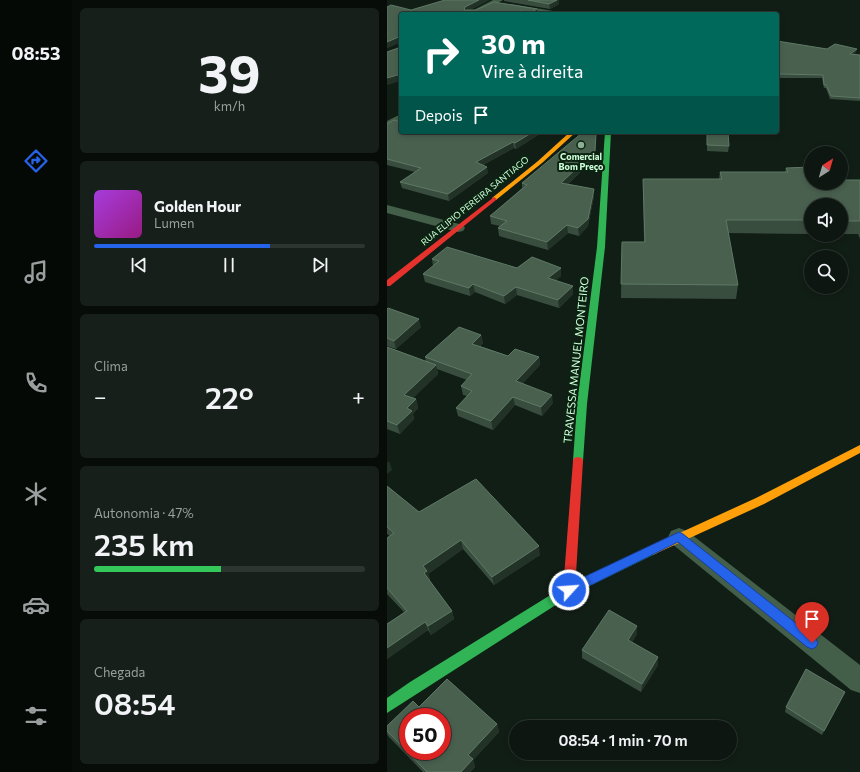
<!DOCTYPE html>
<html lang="pt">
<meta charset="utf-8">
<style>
:root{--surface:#0d1610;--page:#161f19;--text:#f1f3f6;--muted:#9a9f9f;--line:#2d3530;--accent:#2563eb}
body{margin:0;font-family:Commissioner,sans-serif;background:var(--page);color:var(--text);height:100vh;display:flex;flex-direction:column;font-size:15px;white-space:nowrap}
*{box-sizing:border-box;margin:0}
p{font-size:13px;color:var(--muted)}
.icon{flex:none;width:22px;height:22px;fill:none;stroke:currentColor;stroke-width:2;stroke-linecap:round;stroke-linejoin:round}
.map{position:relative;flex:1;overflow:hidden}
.panel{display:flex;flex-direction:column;gap:8px;padding:8px;background:#070c09;width:315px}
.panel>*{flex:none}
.guide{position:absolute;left:12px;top:12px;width:380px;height:122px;border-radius:4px;box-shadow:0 2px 6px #0003,0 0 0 1px var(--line);background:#00695c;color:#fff;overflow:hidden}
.needle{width:26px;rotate:37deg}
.buttons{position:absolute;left:417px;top:146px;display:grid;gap:8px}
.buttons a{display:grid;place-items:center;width:44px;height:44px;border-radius:50%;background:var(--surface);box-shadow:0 2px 6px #0003,0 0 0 1px var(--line);font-size:20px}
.speed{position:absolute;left:12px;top:708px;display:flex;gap:8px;font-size:20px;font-weight:700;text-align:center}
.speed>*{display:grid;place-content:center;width:52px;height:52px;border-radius:50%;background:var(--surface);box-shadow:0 2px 6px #0003,0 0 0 1px var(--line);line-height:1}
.speed .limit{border:6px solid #d22;background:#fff;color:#111}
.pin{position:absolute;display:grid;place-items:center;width:34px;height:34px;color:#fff;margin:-41px -17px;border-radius:50% 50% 50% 0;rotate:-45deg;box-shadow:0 0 4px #0007}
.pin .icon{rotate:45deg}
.me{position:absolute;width:44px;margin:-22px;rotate:64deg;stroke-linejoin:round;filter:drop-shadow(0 0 3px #0008)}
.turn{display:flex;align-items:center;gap:14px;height:84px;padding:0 16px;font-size:18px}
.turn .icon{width:52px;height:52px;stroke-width:2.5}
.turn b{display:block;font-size:28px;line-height:34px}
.then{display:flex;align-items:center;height:38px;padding:0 16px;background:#0003;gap:8px;font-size:15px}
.big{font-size:30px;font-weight:600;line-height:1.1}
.panel .widget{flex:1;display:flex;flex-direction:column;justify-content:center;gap:6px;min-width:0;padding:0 14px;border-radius:6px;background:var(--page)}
.panel .dial{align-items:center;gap:0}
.dial b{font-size:52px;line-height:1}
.song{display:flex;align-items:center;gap:12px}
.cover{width:48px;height:48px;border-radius:6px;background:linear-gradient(135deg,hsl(280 70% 55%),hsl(310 70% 35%))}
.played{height:4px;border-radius:2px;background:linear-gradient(90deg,var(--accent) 65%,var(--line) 65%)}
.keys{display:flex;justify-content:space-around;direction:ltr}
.heat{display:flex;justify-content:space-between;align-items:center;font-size:22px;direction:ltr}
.charge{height:6px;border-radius:3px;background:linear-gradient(90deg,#34c759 47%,var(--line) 0)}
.trip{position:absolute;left:122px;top:720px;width:228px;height:40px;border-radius:20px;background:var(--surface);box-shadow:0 2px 6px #0003,0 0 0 1px var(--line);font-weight:600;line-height:40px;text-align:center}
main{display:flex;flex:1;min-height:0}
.tabs{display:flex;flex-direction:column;width:72px;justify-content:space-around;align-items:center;background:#050906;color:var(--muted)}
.tabs .icon{width:28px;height:28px}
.tabs .active{color:var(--accent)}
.tabs b{font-size:18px;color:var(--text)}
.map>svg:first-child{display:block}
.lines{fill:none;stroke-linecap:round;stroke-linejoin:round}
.street{fill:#445f49;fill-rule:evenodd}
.fast{fill:#30b455;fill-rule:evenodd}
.slow{fill:#ff9f0a;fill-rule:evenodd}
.jam{fill:#e5322d;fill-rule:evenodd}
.wall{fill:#394d3f}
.shaded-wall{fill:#223227}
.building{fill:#49604f;stroke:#5e7965;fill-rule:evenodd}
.route{fill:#2563eb;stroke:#184099}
.poi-dot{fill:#8bb094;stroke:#0c2312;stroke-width:1.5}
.labels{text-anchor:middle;stroke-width:4;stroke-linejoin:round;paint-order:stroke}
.far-poi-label{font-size:9px;font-weight:bold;fill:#cdffd9;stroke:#0c2312}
.far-street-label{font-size:9px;fill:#cdffd9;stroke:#0c2312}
.street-label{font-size:11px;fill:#cdffd9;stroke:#0c2312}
</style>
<main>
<nav class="tabs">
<b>08:53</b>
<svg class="icon active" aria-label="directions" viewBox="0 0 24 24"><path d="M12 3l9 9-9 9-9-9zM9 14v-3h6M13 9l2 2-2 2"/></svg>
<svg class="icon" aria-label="music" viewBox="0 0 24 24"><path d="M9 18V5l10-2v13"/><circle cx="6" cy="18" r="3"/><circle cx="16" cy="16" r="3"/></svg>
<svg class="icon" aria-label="phone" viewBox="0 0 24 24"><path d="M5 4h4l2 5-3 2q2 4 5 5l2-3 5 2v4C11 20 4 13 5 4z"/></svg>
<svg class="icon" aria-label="climate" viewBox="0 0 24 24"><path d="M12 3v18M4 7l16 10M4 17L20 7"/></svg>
<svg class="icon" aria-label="car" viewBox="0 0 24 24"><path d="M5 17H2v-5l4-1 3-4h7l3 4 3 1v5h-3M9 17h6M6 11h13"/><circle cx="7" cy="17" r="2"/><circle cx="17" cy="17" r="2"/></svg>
<svg class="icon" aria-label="filters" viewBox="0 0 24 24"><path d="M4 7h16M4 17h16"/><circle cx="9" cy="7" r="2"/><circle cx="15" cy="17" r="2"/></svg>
</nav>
<section class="panel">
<div class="widget dial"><b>39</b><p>km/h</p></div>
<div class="widget">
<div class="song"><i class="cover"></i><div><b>Golden Hour</b><p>Lumen</p></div></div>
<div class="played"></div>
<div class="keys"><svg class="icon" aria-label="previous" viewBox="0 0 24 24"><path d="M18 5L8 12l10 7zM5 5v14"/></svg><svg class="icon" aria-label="pause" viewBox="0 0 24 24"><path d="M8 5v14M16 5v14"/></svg><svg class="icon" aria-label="next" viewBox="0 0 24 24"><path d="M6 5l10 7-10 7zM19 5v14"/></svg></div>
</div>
<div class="widget"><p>Clima</p>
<div class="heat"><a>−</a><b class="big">22°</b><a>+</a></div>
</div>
<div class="widget"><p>Autonomia · 47%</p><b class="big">235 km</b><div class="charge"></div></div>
<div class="widget"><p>Chegada</p><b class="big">08:54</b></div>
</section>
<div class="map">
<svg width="473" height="772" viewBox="0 0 473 772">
<rect width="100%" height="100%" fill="#111e15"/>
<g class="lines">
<path class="street" d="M106,0H116L89,14H79Z
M124,4L172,12L176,14H158L127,8H124Z
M14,114V122L0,129V121Z
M0,205L76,225L78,228L76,231L71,232L0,213Z
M292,528L300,531L473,665V693L464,690L284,543L281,537L284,531Z"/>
<path class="fast" d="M218,132H224L218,247L200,404L196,461L195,464H187L186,461L190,404L210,247Z
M266,545L270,547L272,550L270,553L186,594L0,713V698L23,682L178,586Z"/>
<path class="slow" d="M183,132H189L155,163L109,200H105V198L151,161Z
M473,445V453L377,504L270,553L266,555L262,553L260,550L262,547L369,498Z"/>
<path class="jam" d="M107,197L110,199L109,200L3,286H0V280Z
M191,457L195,458L196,461L188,590L186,594L182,595L178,594L176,590L186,461L187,458Z"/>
</g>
<path class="wall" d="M117,0H172V4L163,9L117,1Z
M107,2L151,14H14V42L0,48V7L24,10H89Z
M390,41L440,49L469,52L467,54L473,55V101L443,99L439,88H437L435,78H392L390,74Z
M0,124L14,132H156L129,149L127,148L96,165L101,173L62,201L15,188L13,182L28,172L0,165Z
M320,132L342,146L341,152L320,151Z
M208,158L181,184L207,189V196L201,226L192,236L181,233L161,250L112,236L111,228L113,226L104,224L103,216L135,188V183Z
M399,168L424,183L473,180V239L471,234H454V205H424V234L341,233L351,285L349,299L234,298L235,242H257L256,192V179H332L333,172H398Z
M45,259L130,268H174V276L169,280L186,294L172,308L130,295L118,304L88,292L83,296L38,282L36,274L46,266Z
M0,309L34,327L9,349L0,346Z
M94,335L96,343L93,346L121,356L152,357L153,365L135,384L166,403L155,416L128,405L106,430L71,416L69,408L80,396L76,395L74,386L80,380L50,369L51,374L26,398L29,399L31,408L26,414L27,419L13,434L0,429V347L39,361L38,357Z
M0,486L32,512L153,555L107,585L76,549L41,574L43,579L42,580L65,611L67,619L44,635L41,630L0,659V624L17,612L0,594V538L3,536L0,534Z
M250,634L245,642L271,657V665L254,692L195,658V650Z
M456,696L435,735L398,712L399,707Z
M32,707L110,724L112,732L86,760L88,767L83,772H36L1,736L0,734V726Z"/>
<path class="shaded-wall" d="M92,0H103L78,13L77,10L78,7Z
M170,0H172V4L163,9L162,4Z
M150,9L151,14H143V13Z
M133,11L134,14H128Z
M14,36V42L0,48V42Z
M470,49L469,52L462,57L463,54Z
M14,74V81L0,85V78Z
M146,132H156L129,149L128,143Z
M209,132H210L208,158L174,190V183Z
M126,142L127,148L90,168L89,162Z
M100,167L101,173L62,201L61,194Z
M207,189V196L201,226L192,236L191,228Z
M180,225L181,233L161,250L160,242Z
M174,268V276L162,286L161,278Z
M86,284L88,292L83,296L82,288Z
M186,286V294L172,308L171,300Z
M129,287L130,295L118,304L117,296Z
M32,319L34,327L9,349L7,341Z
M94,335L96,343L87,352L85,344Z
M152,357L153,365L130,390L129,381Z
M49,365L51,374L20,404L17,395Z
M165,395L166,403L155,416L154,407Z
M126,397L128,405L106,430L104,421Z
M29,399L31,408L26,414L27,419L13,434L10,425L20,408Z
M2,461L5,470L0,474V463Z
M74,540L76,549L41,574L43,579L40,582L37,573L36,566Z
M152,546L153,555L107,585L105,577Z
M65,611L67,619L44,635L41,626Z
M38,622L41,630L0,659V648Z
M250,626V634L241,648V640Z
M271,657V665L254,692L255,684Z
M110,724L112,732L86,760L88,767L83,772H74L81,755Z"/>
<path class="building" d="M58,0H92L78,7L77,10H89L107,2L150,9L143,13L133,11L128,14H14V36L0,42V7L4,5L24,10Z
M141,0H170L162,4Z
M390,41L440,49L448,44L470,49L463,54L473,55V98L444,96L439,85H437L436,75L393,74L390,70Z
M14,44V74L0,78V52L14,47Z
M7,120L13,122H14V132H146L128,143L126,142L89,162L100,167L61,194L13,182L34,168L0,159V124Z
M196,132H209L208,151L174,183L207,189L201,219L191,228L180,225L160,242L111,228L120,221L103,216L140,185L135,183Z
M320,132H341L342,146L320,145Z
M424,167V183H454V180H473V221H454V205H424V220H339L351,285L234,284L235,242H258L256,179H335L333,172H401L399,168Z
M60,247L130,268L145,257L174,268L161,278L186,286L171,300L129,287L117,296L86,284L82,288L36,274L52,261L45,259Z
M1,308L32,319L7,341L0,338V309Z
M72,327L94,335L85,344L121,356L128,349L152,357L129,381L165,395L154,407L126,397L104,421L69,408L85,391L74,386L85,374L38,357Z
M0,347L49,365L17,395L29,399L20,408L25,411L10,425L0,421Z
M89,479L152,546L105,577L74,540L36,566L40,571L37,573L65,611L41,626L38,622L0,648V624L20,611L0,588V538L7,533L0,527V486L32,512Z
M222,610L250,626L241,640L271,657L255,684L195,650Z
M419,669L458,692L437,731L399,707Z
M60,679L110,724L81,755L86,759L74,772H40L0,731V726L26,701L32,707ZM21,717H55V751H21Z"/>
<path class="route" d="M292,532L296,534L429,639L431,643L429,647L425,649L420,647L291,542L186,594L182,595L178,594L176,590L178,586Z"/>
<circle class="poi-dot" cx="194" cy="145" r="4"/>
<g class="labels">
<g class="far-poi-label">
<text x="194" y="160">Comercial<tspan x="194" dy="10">Bom Preço</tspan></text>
</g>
<g class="far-street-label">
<text transform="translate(88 201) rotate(-39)" y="3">RUA ELIPIO PEREIRA SANTIAGO</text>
</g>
<g class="street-label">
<text transform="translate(189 360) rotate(-84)" y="4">TRAVESSA MANUEL MONTEIRO</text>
</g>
</g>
</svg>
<div class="buttons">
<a><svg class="needle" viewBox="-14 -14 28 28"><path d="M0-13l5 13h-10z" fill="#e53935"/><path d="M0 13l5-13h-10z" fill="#9a9f9f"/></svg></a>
<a><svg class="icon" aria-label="sound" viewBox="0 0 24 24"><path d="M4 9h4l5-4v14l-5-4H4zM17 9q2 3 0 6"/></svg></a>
<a><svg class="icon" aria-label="search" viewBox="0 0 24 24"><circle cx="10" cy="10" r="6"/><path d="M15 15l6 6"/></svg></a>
</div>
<div class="speed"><div class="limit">50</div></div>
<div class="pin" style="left:425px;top:643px;background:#d93025"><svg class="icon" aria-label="arrive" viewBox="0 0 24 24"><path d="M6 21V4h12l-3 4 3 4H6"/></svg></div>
<svg class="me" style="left:182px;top:590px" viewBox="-20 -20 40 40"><circle r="17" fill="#2563eb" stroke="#fff" stroke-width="3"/><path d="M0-11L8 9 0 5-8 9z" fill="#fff"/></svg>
<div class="trip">08:54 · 1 min · 70 m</div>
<div class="guide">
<div class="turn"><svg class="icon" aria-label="right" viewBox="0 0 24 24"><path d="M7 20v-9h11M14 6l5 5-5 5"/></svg><div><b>30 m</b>Vire à direita</div></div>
<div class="then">Depois<svg class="icon" aria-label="arrive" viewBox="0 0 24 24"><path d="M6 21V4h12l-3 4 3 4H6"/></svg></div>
</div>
</div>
</main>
